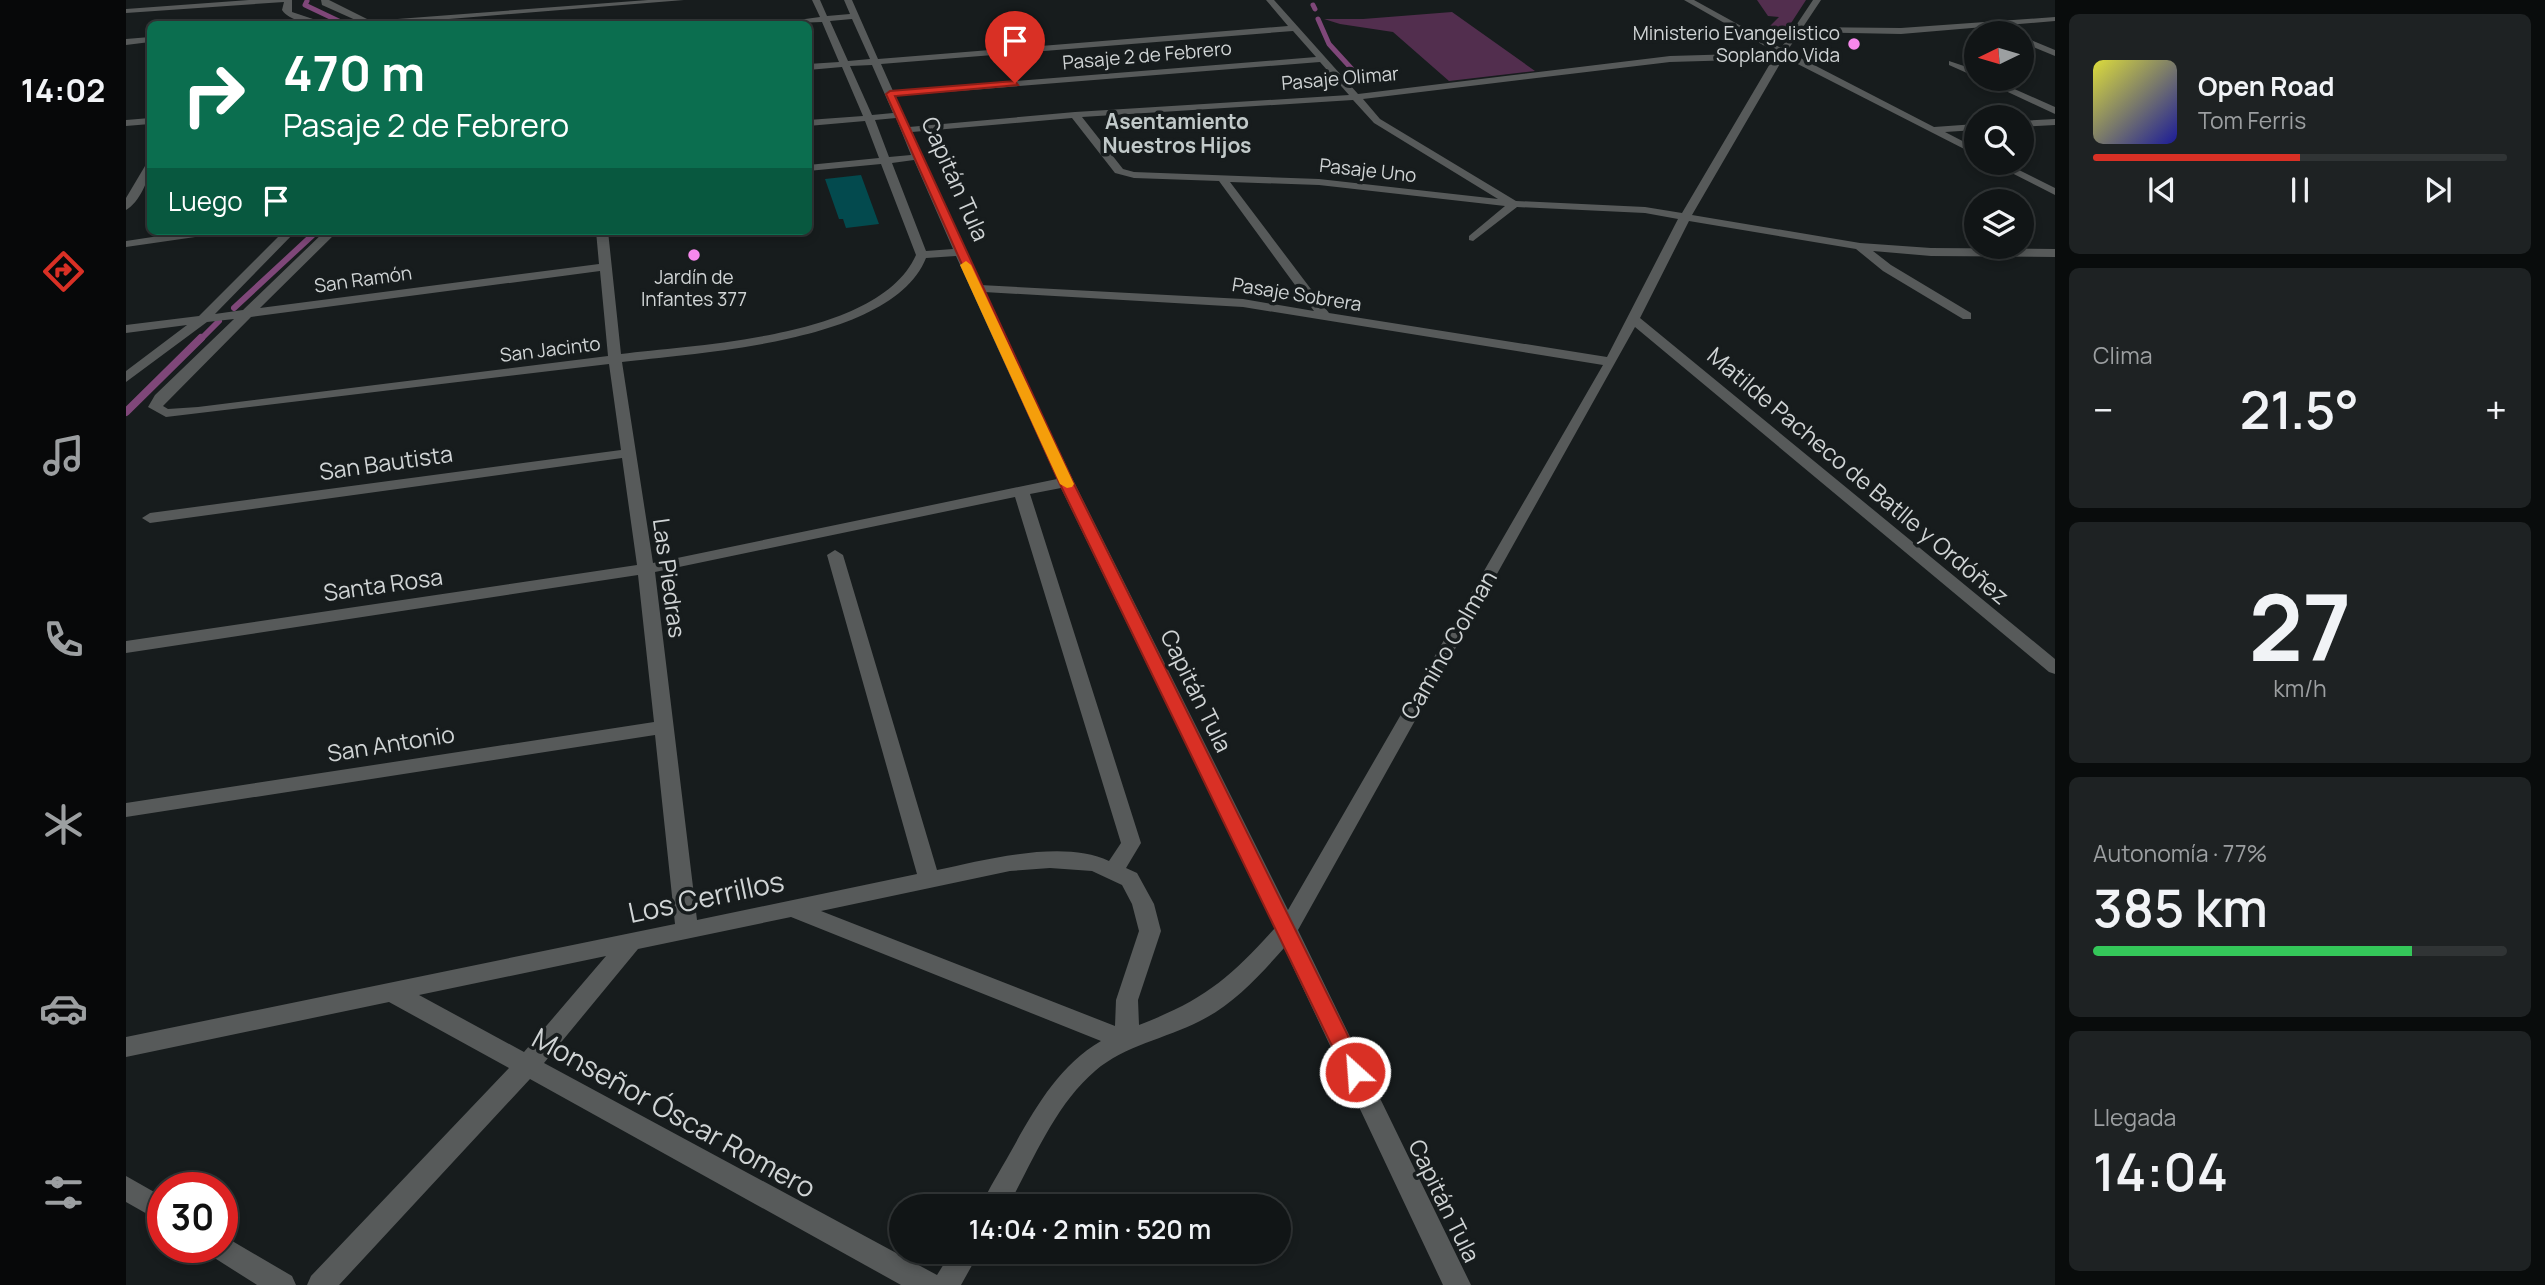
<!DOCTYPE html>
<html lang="es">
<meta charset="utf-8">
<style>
:root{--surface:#111516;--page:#1e2223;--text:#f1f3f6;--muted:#9c9fa1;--line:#303435;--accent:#d93025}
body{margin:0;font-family:Manrope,sans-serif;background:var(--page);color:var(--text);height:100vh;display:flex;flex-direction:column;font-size:26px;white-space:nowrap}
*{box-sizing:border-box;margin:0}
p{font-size:23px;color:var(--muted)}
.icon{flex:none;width:38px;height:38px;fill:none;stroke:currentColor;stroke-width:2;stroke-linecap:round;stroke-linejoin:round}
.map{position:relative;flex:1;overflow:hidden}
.drawer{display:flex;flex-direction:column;gap:14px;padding:14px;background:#090c0c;width:490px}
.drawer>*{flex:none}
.hud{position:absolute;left:21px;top:21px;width:665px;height:214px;border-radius:10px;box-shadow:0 4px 10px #0003,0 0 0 2px var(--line);background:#0b6e4f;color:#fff;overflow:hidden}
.needle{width:46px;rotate:265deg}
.controls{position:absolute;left:1838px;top:21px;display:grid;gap:14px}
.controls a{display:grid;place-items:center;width:70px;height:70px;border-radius:50%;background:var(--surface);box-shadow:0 4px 10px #0003,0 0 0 2px var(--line);font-size:35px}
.speed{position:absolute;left:21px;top:1172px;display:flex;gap:14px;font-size:35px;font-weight:700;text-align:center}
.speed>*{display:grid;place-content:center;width:91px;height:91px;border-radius:50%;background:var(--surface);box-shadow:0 4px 10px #0003,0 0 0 2px var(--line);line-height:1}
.speed .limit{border:10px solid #d22;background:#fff;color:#111}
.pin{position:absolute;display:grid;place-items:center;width:60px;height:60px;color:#fff;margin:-72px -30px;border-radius:50% 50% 50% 0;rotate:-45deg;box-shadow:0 0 7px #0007}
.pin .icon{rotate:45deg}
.me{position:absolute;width:77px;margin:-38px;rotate:334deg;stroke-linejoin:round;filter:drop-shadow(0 0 5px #0008)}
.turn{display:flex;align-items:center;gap:24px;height:147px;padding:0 21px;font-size:32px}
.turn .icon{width:91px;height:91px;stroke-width:2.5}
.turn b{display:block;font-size:49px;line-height:60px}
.then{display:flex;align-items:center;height:66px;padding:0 21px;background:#0003;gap:14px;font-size:26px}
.big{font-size:52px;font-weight:600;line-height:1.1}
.drawer .card{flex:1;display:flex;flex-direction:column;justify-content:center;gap:10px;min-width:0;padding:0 24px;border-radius:10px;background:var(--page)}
.drawer .dial{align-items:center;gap:0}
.dial b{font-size:91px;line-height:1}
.song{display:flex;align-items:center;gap:21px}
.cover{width:84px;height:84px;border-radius:10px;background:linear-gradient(135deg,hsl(60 70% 55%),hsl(240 70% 35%))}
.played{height:7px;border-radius:4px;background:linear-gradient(90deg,var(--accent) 50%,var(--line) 50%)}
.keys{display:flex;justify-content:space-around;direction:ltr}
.heat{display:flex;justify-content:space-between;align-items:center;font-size:38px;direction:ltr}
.charge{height:10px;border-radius:5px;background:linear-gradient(90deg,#34c759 77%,var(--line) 0)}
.trip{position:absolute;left:763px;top:1194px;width:402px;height:70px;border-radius:35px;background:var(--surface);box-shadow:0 4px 10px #0003,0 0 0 2px var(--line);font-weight:600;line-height:70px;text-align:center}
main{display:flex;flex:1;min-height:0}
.tab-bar{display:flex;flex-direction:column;width:126px;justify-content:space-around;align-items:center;background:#070809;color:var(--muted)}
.tab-bar .icon{width:49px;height:49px}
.tab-bar .current{color:var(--accent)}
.tab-bar b{font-size:32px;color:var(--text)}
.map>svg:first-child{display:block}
.green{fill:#522e4e}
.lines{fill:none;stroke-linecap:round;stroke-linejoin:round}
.stream-far2{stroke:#7f4779;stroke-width:5}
.stream-far1{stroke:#7f4779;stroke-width:6}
.stream{stroke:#7f4779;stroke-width:8}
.building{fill:#034a4e}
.minor{fill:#575a5a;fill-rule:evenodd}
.route{fill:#d93025;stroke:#8d1f18;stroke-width:2}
.slow{fill:#f59e0b}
.poi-dot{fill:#f788ec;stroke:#171c1d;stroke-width:2.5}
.labels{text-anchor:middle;stroke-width:7;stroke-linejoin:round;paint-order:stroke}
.far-poi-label{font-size:19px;fill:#d0d4d5;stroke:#171c1d;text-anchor:end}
.far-street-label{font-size:19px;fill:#d0d4d5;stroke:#171c1d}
.far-neighbourhood-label{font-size:21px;font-weight:bold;fill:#c1c9c9;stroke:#171c1d}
.street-label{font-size:23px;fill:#d0d4d5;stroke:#171c1d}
.near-street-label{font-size:28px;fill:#d0d4d5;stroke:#171c1d}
</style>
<main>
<nav class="tab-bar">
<b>14:02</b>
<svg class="icon current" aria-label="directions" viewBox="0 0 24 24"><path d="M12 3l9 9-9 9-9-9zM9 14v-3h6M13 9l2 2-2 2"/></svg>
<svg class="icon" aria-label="music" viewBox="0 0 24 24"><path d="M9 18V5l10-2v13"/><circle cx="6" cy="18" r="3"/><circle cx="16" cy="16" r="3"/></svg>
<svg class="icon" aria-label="phone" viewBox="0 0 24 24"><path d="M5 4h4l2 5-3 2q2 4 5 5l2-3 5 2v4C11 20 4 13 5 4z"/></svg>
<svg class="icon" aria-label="climate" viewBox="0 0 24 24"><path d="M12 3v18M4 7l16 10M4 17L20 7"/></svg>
<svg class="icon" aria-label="car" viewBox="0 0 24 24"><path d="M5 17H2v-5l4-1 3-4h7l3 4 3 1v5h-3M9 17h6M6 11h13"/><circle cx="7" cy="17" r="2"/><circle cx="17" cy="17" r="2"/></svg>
<svg class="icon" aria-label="filters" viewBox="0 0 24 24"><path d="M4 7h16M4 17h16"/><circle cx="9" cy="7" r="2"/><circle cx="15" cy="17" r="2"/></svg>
</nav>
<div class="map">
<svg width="1929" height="1285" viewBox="0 0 1929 1285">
<rect width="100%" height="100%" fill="#171c1d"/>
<path class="green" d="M1631,0H1680L1656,37L1645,38L1634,36L1653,17L1642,16Z
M1326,12L1409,71L1323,81L1267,32L1214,24L1198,19H1237Z"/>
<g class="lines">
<path class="stream-far2" d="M181,1L179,5L219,24
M1187,5L1189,9
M1192,19L1203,44L1235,79"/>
<path class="stream-far1" d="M108,308L191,231
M74,340L93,321"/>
<path class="stream" d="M0,412L75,338"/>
</g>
<path class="building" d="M735,175L753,224L720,228L717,219H713L699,179Z"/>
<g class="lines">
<path class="minor" d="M123,0H166V12L202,24C189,25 164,22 156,10L158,2L0,13V9Z
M195,0H203L245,21L522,0H558L262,24H232L234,22L196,5Z
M686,0H694L701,16L724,14L718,0H726L752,59L1162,26L1140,0H1148L1232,94L1544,56L1612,54L1648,57L1651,53L1558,0H1568L1655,48L1687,0H1695L1677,27L1775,28L1929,17V21L1775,34L1674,32L1661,51L1808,127L1850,124V130L1819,132L1850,148V155L1658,57L1566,215L1734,243L1805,248L1929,249V257L1805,256L1747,251L1765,265L1845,313V319H1837L1757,271L1730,249L1563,221L1514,318L1929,659V674L1923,672L1509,327L1172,930L1345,1285H1317L1158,948C1134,975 1108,1004 1074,1021C1039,1039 999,1045 969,1071C929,1105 907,1161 882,1206H855C863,1188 874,1171 884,1153C908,1110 932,1066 975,1041L665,917L512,949L418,1063L811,1275L826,1251H854L835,1285H775L404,1079L213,1285H181L185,1276L383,1068L263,1002L0,1057V1037L549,924L529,735L0,817V803L528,722L512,575L0,653V641L511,565L496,458L24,523L16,518L24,513L495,450L483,364L40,417L22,407L29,395L108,319L81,322L0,382V371L61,325L0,333V325L73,316L158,231H170L89,314L117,310L199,231H212L134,308L473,264L470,231H482L495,354C574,344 753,338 790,255L755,164L682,171V165L753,158L739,121L682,126V120L737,116L716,67L682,70V64L713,62L696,22L642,24L694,17ZM726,19L744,59L722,61L704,21ZM1167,31L1190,57L767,91L755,64ZM1612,60L1645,62L1556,213L1519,207L1390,201L1254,119L1237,99L1544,62ZM1194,62L1223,95L949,112L783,127L769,96ZM746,65L767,113L746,115L724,66ZM1227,100L1248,123L1372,199L1193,179L1008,172L997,169L956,117ZM770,118L785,155L763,157L749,120ZM946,118L989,173L1008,178L1093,181L1188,311L1117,299L854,285L786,132ZM788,160L827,249L800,251L766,163ZM1104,182L1193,185L1379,206L1343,236V240L1347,241L1391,207L1519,213L1552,219L1481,357L1203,313ZM830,256L931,479L527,563L496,362C575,352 766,343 800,258ZM474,271L482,356L72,407L42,409L37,406L125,317ZM858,292L1117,307L1477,365L1162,910L948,482ZM935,488L1149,928C1103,979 1078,1000 1013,1025L1012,1000L1035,931L1028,904L1011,873L1000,868L1015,843L904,494ZM889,497L995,843L983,861C937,839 859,860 811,870L717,555L709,550L701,555L791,874L571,920L529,572ZM924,868L966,871L996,885L1006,904L1013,931L990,1000L989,1026L695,911L884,871ZM480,956L398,1052L293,995Z
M1895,36L1929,50V56L1895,42Z
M24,37V42L0,45V39Z
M1823,61L1850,70V77L1823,65Z
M1854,79H1866L1929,107V114Z
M24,118V124L0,126V120Z
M1929,119V125L1895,127V121Z
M24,163C25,177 13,203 0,210V198L19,166Z
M1866,163H1879L1929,188V195Z
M66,231H96L90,234L0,247V241Z
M0,1176L37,1197V1223L0,1202Z
M96,1235L166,1276L170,1285H131L87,1257L83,1248H96Z"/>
</g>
<path class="route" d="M889,81L892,85L769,96L947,482L1240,1072L1237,1079L1229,1081L1222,1079L933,482L760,94L764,91Z"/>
<path class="slow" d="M840,261L845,265L948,484L946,487L941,488L934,484L834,265Z"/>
<g class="poi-dot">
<circle cx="1728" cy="44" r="7"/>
<circle cx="568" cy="255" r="7"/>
</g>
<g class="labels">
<g class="far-poi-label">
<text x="1714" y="40">Ministerio Evangelistico<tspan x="1714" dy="22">Soplando Vida</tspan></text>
<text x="568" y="284" text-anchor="middle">Jardín de<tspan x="568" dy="22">Infantes 377</tspan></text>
</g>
<g class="far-street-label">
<text transform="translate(1021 55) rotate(-5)" y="7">Pasaje 2 de Febrero</text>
<text transform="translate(1214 78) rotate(-5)" y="7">Pasaje Olimar</text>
<text transform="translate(1242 170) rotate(6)" y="7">Pasaje Uno</text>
<text transform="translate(237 279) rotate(-8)" y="7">San Ramón</text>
<text transform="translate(1171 294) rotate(9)" y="7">Pasaje Sobrera</text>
<text transform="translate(424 349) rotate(-7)" y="7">San Jacinto</text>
</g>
<g class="far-neighbourhood-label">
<text x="1051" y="129">Asentamiento<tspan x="1051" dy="24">Nuestros Hijos</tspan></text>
</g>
<g class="street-label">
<text transform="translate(829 179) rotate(66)" y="8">Capitán Tula</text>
<text transform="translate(260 463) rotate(-8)" y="8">San Bautista</text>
<text transform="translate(1732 476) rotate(40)" y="8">Matilde Pacheco de Batlle y Ordóñez</text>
<text transform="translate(543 578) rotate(82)" y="8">Las Piedras</text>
<text transform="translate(257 585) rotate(-8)" y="8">Santa Rosa</text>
<text transform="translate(1323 645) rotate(-60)" y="8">Camino Colman</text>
<text transform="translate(1070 691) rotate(64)" y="8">Capitán Tula</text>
<text transform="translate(265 744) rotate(-9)" y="8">San Antonio</text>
<text transform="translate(1318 1201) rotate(64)" y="8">Capitán Tula</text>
</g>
<g class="near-street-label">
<text transform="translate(580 897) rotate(-12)" y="10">Los Cerrillos</text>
<text transform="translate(548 1113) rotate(29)" y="10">Monseñor Óscar Romero</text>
</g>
</g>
</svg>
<div class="controls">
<a><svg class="needle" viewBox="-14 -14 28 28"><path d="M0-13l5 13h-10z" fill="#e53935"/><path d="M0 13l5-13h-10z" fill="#9c9fa1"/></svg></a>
<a><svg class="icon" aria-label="search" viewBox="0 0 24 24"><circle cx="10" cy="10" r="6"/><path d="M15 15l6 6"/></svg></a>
<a><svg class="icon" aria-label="layers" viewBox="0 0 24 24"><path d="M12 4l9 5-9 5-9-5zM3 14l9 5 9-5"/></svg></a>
</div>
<div class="speed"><div class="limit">30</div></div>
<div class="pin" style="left:889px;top:83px;background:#d93025"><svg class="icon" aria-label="arrive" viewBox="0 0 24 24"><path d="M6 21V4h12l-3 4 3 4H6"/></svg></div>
<svg class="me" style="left:1229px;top:1072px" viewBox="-20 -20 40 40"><circle r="17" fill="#d93025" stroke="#fff" stroke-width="3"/><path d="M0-11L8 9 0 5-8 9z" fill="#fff"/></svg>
<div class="trip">14:04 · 2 min · 520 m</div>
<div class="hud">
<div class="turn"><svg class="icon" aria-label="right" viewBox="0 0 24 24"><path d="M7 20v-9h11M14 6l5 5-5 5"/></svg><div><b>470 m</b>Pasaje 2 de Febrero</div></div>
<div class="then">Luego<svg class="icon" aria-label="arrive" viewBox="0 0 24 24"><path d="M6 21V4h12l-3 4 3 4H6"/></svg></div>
</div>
</div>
<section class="drawer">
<div class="card">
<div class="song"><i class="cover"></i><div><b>Open Road</b><p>Tom Ferris</p></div></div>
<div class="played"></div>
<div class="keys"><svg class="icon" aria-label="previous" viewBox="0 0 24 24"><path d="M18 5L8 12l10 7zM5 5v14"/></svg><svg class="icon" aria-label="pause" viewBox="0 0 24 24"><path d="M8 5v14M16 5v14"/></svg><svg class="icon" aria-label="next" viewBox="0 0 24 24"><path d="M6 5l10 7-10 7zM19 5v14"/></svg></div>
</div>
<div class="card"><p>Clima</p>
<div class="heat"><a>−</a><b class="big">21.5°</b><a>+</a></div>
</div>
<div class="card dial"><b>27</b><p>km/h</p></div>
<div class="card"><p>Autonomía · 77%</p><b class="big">385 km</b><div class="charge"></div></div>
<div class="card"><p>Llegada</p><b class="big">14:04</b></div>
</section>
</main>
